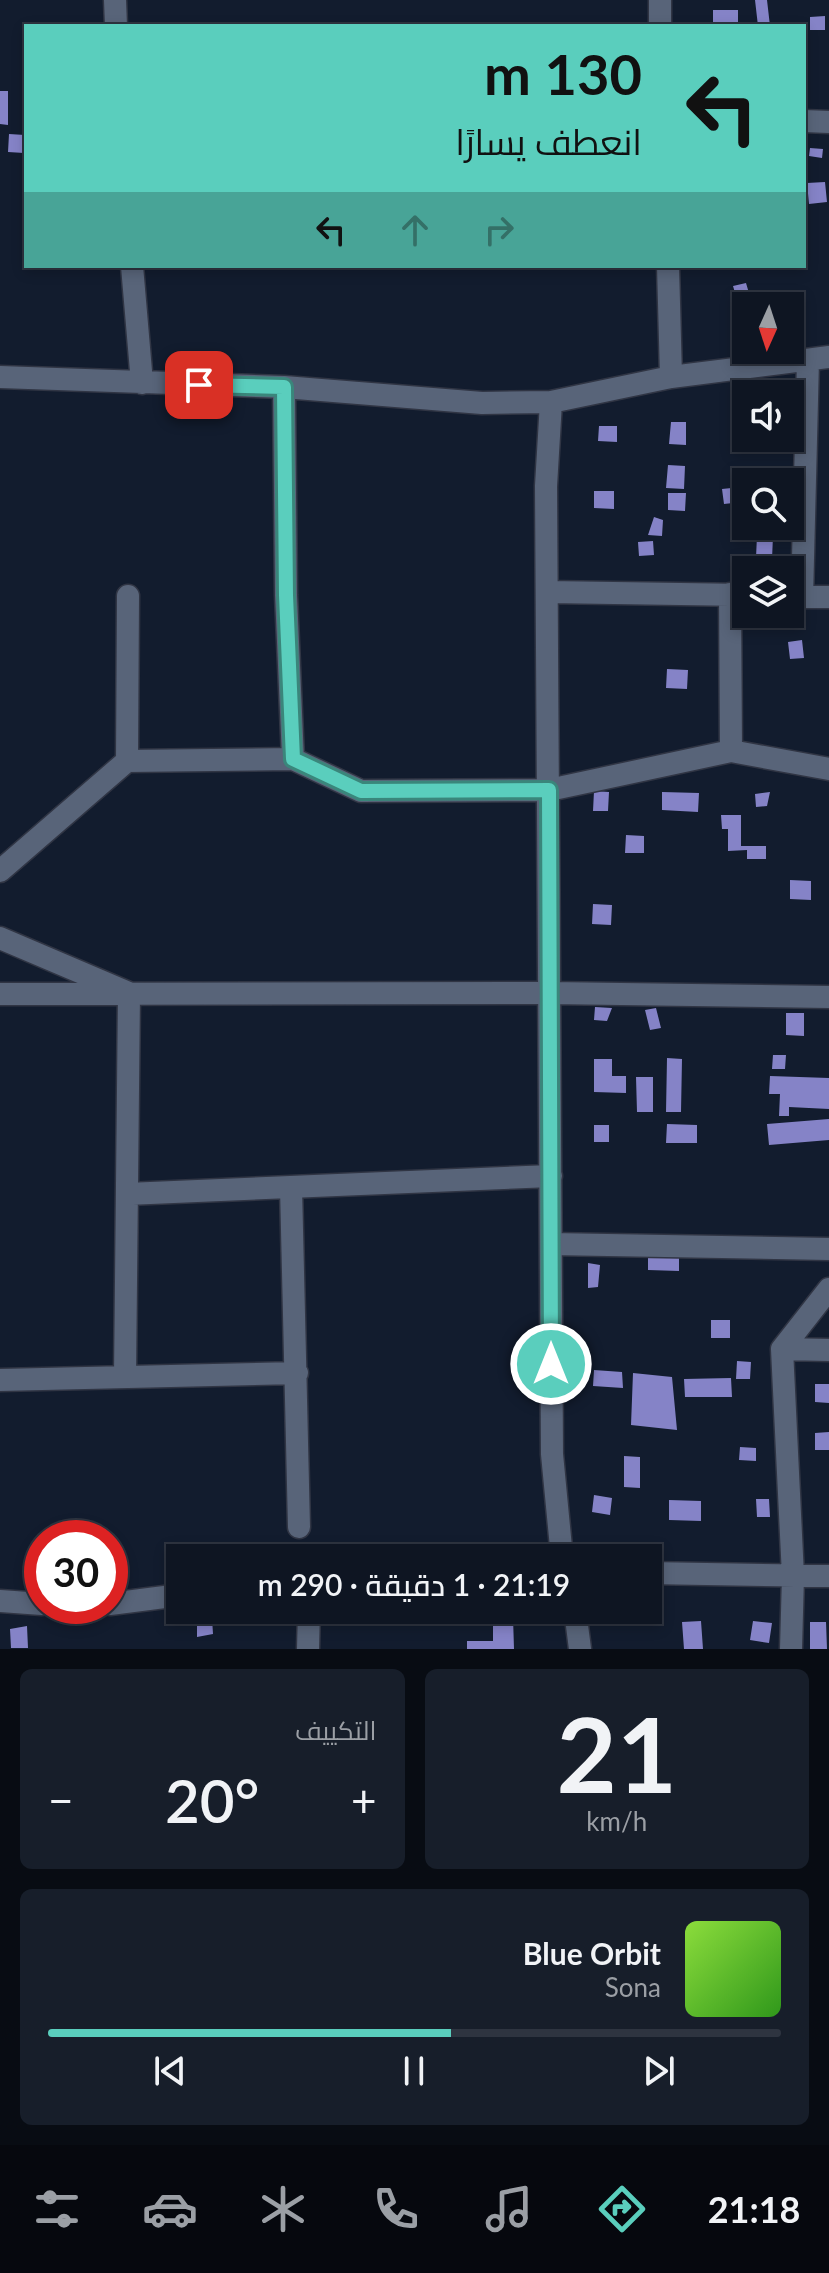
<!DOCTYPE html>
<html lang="ar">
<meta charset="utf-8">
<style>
:root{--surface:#0e1522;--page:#171e2a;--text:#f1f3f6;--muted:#9b9fa5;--line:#2e3440;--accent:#5acebd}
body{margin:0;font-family:Lato,Cairo,sans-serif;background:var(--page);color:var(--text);direction:rtl;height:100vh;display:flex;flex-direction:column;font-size:30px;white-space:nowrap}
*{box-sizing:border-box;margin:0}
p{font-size:26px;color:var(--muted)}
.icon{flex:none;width:44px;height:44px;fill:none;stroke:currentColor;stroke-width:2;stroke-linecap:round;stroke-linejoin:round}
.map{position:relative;height:1649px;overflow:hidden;direction:ltr}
.sheet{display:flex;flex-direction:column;gap:20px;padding:20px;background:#080c13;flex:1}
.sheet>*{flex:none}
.top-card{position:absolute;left:24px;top:24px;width:782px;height:244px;border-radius:0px;box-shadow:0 4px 12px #0003,0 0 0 2px var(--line);direction:rtl;background:#5acebd;color:#111;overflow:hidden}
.needle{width:52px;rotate:183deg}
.buttons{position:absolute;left:732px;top:292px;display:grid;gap:16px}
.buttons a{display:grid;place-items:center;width:72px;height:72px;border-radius:0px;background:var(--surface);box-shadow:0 4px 12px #0003,0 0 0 2px var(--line);font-size:40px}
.speed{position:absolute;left:24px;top:1520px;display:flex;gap:16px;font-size:40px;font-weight:700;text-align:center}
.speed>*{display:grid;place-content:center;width:104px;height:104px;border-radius:50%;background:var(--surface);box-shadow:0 4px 12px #0003,0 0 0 2px var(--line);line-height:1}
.speed .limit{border:12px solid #d22;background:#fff;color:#111}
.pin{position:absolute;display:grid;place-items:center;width:68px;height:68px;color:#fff;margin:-34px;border-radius:16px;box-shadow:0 4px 12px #0006}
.me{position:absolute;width:88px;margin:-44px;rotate:0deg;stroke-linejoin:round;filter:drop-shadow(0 0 6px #0008)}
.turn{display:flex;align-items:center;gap:28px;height:168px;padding:0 32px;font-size:36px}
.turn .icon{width:104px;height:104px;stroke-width:2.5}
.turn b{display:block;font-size:56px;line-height:68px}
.lanes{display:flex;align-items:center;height:76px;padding:0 32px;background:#0003;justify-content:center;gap:40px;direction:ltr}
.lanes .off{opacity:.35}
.big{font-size:60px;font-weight:600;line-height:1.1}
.sheet .tile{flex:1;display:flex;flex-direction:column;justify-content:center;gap:12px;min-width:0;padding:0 28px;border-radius:12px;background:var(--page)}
.sheet .dial{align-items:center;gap:0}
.dial b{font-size:104px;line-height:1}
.song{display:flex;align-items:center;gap:24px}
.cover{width:96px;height:96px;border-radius:12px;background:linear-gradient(135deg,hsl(90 70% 55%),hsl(110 70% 35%))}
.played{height:8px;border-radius:4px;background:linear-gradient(90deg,var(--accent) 55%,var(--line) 55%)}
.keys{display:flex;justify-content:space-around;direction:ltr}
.heat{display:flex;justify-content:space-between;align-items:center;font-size:44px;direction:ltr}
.sheet .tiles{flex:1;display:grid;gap:20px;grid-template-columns:1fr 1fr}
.tile:last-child{grid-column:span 2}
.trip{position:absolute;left:166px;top:1544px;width:496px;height:80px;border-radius:0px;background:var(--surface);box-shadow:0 4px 12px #0003,0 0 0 2px var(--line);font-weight:600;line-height:80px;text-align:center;direction:rtl}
.tab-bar{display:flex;height:128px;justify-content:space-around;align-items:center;background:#06080e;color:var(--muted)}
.tab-bar .icon{width:56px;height:56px}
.tab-bar .on{color:var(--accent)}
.tab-bar b{font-size:36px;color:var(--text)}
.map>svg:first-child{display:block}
.building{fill:#8583c7}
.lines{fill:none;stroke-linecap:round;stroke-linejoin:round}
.minor-casing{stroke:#303544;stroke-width:25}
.minor{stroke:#586479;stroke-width:22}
.route-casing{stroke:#3a867b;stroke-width:20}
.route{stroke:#5acebd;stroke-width:14}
</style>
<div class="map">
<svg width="829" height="1649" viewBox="0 0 829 1649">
<rect width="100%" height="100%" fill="#121c2e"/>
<path class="building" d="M755,0H767L770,26H758Z
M713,10H738V23H713Z
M825,16V30H810V17Z
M0,91H8V125L0,124Z
M9,134L25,135L24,153L8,152Z
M810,148L823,149L822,158L809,156Z
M825,182L827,202L809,204L807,183Z
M746,283L751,300L738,303L733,286Z
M671,422H686V445L669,444Z
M599,426H617V442L598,441Z
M668,465L685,466L684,489L666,488Z
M741,487L742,502L724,504L722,489Z
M594,491H614V509L594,508Z
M668,493H686L685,511L668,510Z
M654,517L663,520L662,536L648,535Z
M757,535L773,536L772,559L756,558Z
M653,541L654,555L639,556L638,542Z
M802,640L804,658L790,659L788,642Z
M667,669L688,670L687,689L666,688Z
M594,791L609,792L608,811H593Z
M662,792L699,793L698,812L662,810Z
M770,792L767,806L756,807L755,794Z
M721,815H741V846H766V859H747V850L728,851V829H722Z
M626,835L644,836V853H625Z
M790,880L811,881V900L790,899Z
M593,904L612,905L611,925L592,924Z
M595,1007L612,1008L607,1021L594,1020Z
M656,1008L661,1028L650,1030L645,1010Z
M786,1013H804V1036L786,1035Z
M773,1055H786L785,1069H772Z
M667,1058L682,1059L681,1112H666Z
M594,1059H612V1076H626V1093L594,1092Z
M770,1076L829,1078V1109L789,1107V1116H779L780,1094H769Z
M636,1077H653V1112H637Z
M829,1119V1140L769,1145L767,1124Z
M667,1124L697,1125V1143H666Z
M594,1125H609V1142H594Z
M648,1255L679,1256V1271L648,1270Z
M588,1263L600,1265L598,1287L588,1288Z
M711,1320H730V1338H711Z
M737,1361L751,1362L750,1379H736Z
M594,1370L622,1372L623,1388L593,1386Z
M633,1373L672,1377L677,1430L631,1425Z
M731,1378L732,1397H685L684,1379Z
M815,1384H829V1403L815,1402Z
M829,1432V1450H815V1433Z
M740,1447L756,1448V1461L739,1460Z
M624,1456L640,1457V1488L624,1487Z
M594,1495L612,1498L610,1515L592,1512Z
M756,1499H769L770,1517H757Z
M669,1500L701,1501V1521L669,1520Z
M197,1617L212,1618L213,1634L197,1637Z
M493,1617H513L514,1649H467V1641H493Z
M701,1621L703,1649H684L682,1622Z
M753,1621L772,1623L769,1643L750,1640Z
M810,1622H826L827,1649H810Z
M27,1626L28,1648H11L10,1629Z"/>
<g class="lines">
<g class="minor-casing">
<path id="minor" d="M115,0L116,26
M660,0V26
M804,121L829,122
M132,266L142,383
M668,266L671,377
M0,377L284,387L482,403L551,402L546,486L552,1454L562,1558
M284,387L286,595L293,759
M551,402L671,377L829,357
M548,592L746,595
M730,594L731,751
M790,597H829
M802,598L808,360
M127,761L293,759L361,791L549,790L731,751L829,769
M0,871L127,761L128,596
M0,938L129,993L125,1377
M0,994L550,993L829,997
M291,1187L299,1527
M127,1194L551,1176
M551,1244L829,1249
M782,1349L829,1350
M0,1380L297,1373
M648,1573L829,1576
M0,1601L42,1604
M110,1604L180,1595
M575,1610L580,1649
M308,1649L309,1610
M791,1649L793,1576L782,1349L829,1289"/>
</g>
<use href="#minor" class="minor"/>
</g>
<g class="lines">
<g class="route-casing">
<path id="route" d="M199,385L284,387L286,595L293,759L361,791L549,790L551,1364"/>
</g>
<use href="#route" class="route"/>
</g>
</svg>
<div class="buttons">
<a><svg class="needle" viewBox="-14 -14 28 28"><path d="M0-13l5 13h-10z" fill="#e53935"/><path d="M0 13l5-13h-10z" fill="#9b9fa5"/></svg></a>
<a><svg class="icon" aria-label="sound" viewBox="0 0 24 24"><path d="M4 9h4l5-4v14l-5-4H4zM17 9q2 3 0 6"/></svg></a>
<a><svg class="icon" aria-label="search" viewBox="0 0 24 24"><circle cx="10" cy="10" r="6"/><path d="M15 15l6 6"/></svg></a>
<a><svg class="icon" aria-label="layers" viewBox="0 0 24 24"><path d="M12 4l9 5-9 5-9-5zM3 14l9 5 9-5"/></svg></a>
</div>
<div class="speed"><div class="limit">30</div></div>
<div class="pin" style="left:199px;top:385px;background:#d93025"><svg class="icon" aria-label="arrive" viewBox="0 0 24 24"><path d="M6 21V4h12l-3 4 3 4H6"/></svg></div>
<svg class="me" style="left:551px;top:1364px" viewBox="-20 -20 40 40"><circle r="17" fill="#5acebd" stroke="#fff" stroke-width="3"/><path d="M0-11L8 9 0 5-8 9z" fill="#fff"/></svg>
<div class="trip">21:19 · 1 دقيقة · 290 m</div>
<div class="top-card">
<div class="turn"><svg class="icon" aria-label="left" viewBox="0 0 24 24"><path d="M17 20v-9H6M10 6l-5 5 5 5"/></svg><div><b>130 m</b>انعطف يسارًا</div></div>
<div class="lanes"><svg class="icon" aria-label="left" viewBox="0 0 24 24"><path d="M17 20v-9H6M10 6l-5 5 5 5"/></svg><svg class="icon off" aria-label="ahead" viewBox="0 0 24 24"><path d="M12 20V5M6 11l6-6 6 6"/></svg><svg class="icon off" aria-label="right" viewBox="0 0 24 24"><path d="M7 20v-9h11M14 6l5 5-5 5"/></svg></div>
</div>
</div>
<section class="sheet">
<div class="tiles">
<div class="tile dial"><b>21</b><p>km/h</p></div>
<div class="tile"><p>التكييف</p>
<div class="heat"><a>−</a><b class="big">20°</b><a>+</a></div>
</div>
<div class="tile">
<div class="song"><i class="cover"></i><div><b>Blue Orbit</b><p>Sona</p></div></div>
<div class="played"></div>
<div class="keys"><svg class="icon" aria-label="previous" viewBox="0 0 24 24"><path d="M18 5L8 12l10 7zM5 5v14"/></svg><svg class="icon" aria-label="pause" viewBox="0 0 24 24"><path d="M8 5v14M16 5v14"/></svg><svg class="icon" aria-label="next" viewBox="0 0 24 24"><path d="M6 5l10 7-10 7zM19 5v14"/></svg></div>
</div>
</div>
</section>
<nav class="tab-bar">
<b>21:18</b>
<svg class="icon on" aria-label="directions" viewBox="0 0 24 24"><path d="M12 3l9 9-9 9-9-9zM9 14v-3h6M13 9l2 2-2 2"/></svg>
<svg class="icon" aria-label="music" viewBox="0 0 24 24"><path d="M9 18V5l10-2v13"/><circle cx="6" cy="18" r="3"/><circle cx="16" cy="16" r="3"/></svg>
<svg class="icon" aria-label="phone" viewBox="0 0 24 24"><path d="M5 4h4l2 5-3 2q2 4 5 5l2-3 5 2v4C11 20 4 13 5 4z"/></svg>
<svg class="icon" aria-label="climate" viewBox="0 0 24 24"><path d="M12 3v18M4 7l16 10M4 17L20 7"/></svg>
<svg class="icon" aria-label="car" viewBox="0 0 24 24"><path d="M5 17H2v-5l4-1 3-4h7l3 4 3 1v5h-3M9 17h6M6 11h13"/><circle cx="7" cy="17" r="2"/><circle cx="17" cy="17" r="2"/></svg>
<svg class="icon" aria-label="filters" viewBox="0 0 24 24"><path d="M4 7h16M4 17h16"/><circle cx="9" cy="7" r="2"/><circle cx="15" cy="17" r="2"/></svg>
</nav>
